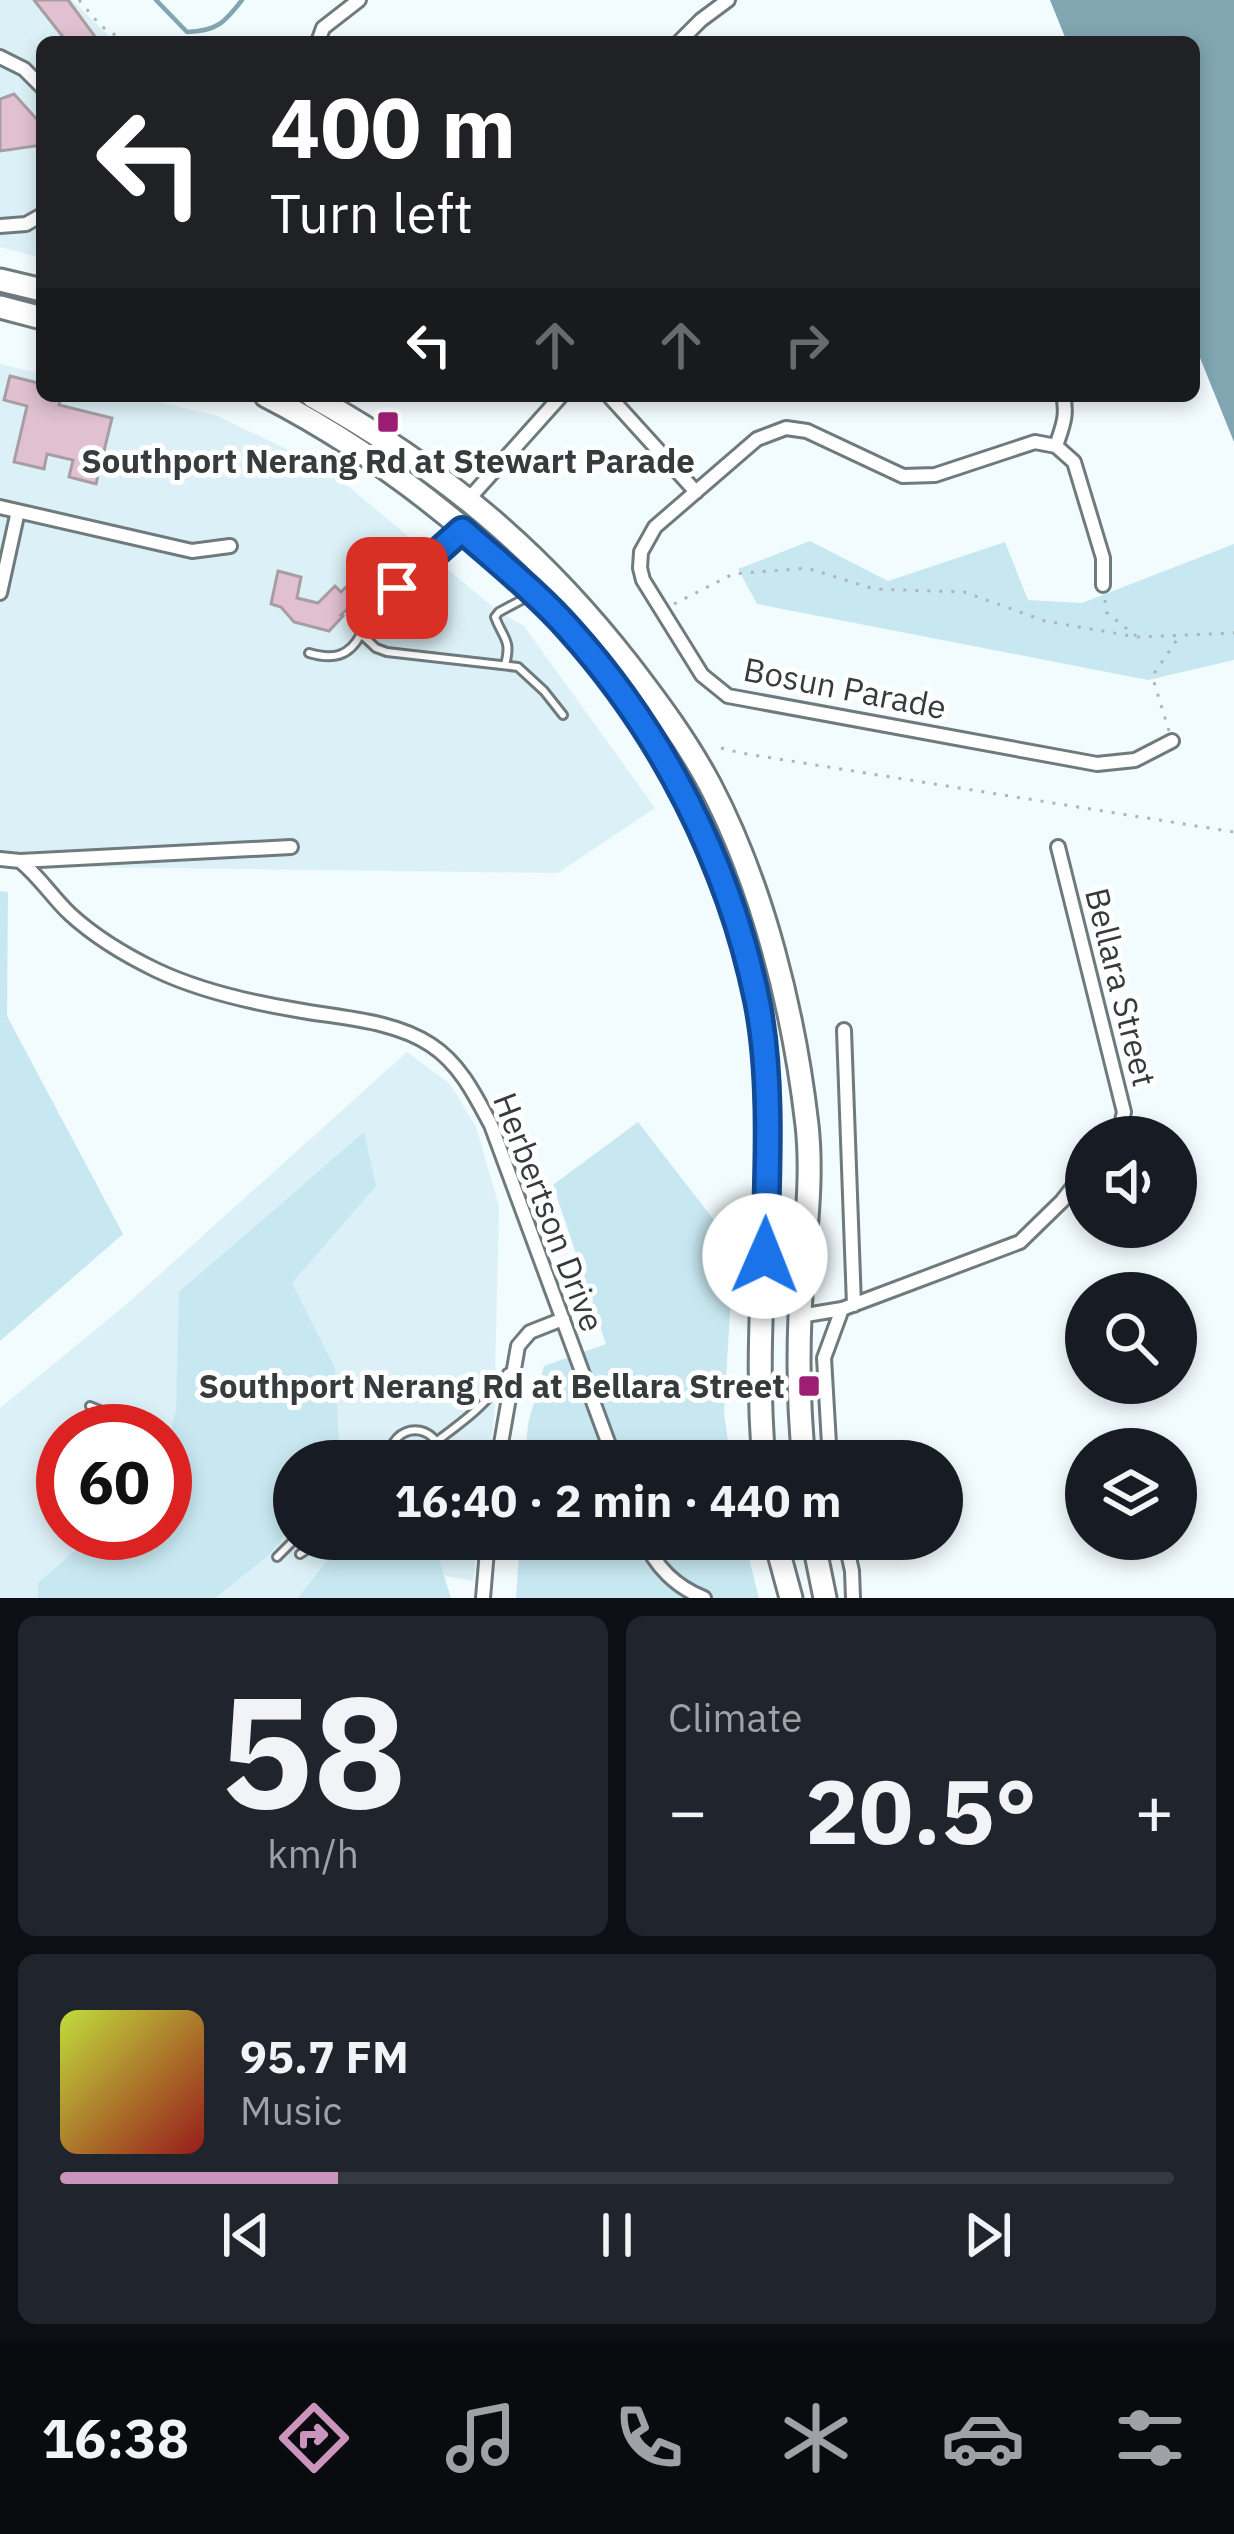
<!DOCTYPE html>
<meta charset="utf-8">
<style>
:root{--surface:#171b24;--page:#20242c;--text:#f1f3f6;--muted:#9ea1a6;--line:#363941;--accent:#cb94bc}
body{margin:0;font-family:"IBM Plex Sans",sans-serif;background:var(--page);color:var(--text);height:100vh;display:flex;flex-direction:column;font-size:45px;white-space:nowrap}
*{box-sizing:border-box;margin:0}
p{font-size:39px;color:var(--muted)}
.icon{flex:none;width:66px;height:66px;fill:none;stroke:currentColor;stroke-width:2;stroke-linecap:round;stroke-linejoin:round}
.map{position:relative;height:1598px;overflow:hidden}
.sheet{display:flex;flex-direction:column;gap:18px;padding:18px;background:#0d0f14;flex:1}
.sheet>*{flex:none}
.guide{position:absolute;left:36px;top:36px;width:1164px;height:366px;border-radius:18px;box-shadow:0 6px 18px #0003;background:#202124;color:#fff;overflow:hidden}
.buttons{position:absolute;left:1065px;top:1116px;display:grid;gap:24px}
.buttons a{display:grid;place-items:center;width:132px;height:132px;border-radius:50%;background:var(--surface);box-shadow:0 6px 18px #0003;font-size:60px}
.speed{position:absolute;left:36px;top:1404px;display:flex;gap:24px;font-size:60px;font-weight:700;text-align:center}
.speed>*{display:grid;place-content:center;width:156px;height:156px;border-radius:50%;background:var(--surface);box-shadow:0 6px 18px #0003;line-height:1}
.speed .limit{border:18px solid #d22;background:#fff;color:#111}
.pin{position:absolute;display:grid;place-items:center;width:102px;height:102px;color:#fff;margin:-51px;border-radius:24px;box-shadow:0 6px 18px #0006}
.me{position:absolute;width:132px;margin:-66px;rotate:1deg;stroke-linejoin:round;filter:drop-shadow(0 0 9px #0008)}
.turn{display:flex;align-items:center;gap:42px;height:252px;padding:0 36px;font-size:54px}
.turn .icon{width:156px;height:156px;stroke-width:2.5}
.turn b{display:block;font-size:84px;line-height:102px}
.lanes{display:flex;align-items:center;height:114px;padding:0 36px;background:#0003;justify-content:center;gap:60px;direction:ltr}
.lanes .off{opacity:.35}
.big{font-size:90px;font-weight:800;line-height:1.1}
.sheet .tile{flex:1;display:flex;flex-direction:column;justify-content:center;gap:18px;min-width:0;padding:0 42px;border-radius:18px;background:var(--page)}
.sheet .dial{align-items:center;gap:0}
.dial b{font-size:156px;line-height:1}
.song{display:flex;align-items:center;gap:36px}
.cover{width:144px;height:144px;border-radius:18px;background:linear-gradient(135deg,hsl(70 70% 55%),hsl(0 70% 35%))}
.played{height:12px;border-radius:6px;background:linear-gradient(90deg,var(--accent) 25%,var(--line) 25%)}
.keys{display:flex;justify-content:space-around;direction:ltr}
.heat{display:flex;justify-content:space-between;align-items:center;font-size:66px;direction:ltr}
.sheet .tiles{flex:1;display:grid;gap:18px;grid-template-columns:1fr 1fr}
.tile:last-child{grid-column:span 2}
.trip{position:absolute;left:273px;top:1440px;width:690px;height:120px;border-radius:60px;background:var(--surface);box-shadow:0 6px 18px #0003;font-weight:800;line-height:120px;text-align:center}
.dock{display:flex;height:192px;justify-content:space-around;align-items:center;background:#090b0e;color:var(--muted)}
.dock .icon{width:84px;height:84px}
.dock .selected{color:var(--accent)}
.dock b{font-size:54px;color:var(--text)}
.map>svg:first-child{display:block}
.built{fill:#dcf1f7;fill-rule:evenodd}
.green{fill:#c8e8f1}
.water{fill:#81a6b1}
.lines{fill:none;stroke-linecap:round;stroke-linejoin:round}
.stream{stroke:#81a6b1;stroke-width:4.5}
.building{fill:#e0c0d1;stroke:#a79da2;stroke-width:3}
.lane-casing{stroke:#6f7a7d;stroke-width:12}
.street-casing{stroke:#6f7a7d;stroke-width:18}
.primary-casing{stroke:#6f7a7d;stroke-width:27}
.path{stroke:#adb5b7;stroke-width:3;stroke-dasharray:3 9;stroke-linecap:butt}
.lane{stroke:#fff;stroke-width:6}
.street{stroke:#fff;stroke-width:12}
.primary{stroke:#fff;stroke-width:21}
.route-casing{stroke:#114b97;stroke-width:30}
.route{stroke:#1a73e8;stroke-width:21}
.poi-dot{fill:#9d1f74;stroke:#fff;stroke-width:4.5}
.labels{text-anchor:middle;stroke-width:10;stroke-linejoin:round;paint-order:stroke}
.poi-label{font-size:33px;font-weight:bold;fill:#363b3c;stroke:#fff}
.street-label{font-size:33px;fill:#363b3c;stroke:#fff}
</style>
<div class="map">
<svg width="1234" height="1598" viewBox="0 0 1234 1598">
<rect width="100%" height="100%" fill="#f2fbfe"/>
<path class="built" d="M0,0H72L115,42H42V258L0,247Z
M0,364L42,374V396H134L217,416L325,467L499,612L524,626L655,808L558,873L0,866Z
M407,1052L450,1084L476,1127L499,1206L494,1419L488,1461H294V1539H478L473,1581L343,1557L310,1598H0V1408L128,1303ZM63,1431H165V1533H63Z"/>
<path class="green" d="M810,541L888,581L1005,542L1028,600L1082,603L1234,544V660L1148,680L757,604L738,569Z
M0,891L8,892L7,1016L123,1234L0,1341Z
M638,1122L734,1246L724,1413L731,1461H525L528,1424L544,1366L606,1344L553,1185Z
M364,1132L376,1186L292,1283L335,1368L340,1461H294V1523L270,1554L215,1598H38V1583L95,1533H165V1454L176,1410L179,1292Z
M520,1539H744L759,1598H516Z
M342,1542L438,1556L451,1598H298Z"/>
<path class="water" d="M1050,0H1234V442L1194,343V42H1067Z"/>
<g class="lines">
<path class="stream" d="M156,0L187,32C217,31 224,23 242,0"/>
</g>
<path class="building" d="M34,0H68L99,42H67Z
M14,94L42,125V145L0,151V99Z
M10,376L42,384V396H61L59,405L112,418L96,484L69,477L73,460L47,454L44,469L14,462L27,406L4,400Z
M278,571L301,577L297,598L318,603L335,586L341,592L360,573L372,585L341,615L343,616L329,631L294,622L281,607L271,604Z"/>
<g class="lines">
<g class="lane-casing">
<path id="lane" d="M459,532L365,617L360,625L361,634L376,648L387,652L518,667L544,691L563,715
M309,653C333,660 349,657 361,634
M505,665C512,639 503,639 495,617L499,612L531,595
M90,1406L112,1415L129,1431
M437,1441C464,1421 490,1402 507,1373L513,1370
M388,1461C391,1420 439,1420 443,1461
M300,1554L323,1539
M277,1557L295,1539"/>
</g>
<g class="street-casing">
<path id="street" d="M318,42L323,28L359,0
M679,42L701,20L728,0
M0,57L24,69L42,87
M0,226L26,224L42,215
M609,396L696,492
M1056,446C1062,428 1068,415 1063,396
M466,502L561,396
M0,507L192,551L230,546
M1103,585V558L1074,462L1056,446L1035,442L935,475L903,476L807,431L786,428L757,439L655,527L641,552L640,568L643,580L702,675L728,696L1097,764L1135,760L1172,741
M0,593L18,511
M1058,847L1124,1112L1121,1125L1112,1137
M0,859L20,861L291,847
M20,861C40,877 52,897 70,914C95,937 125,955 156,970C200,991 249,1002 297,1010C340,1018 394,1020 431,1045C460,1064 475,1095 491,1125L615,1461
M844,1030L854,1305
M800,1316L842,1309L1020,1242L1062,1201L1086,1170
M498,1461L518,1346L530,1332L563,1319
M830,1461L824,1358L842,1309
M644,1539C655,1566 676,1587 704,1598
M845,1539L852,1571L853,1598
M483,1598L488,1539"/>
</g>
<g class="primary-casing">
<path id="primary" d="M0,280L42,290
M0,307L42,318
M266,396C406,468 560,596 646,729C674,772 696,819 715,867C737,920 756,976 762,1033C777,1176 751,1319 764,1461
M312,396C440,468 539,549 629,665C659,704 687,742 710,785C763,886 794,1012 807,1125C814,1189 802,1252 800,1316C798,1364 799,1413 804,1461
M775,1539L791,1598
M813,1539L825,1598"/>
</g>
<path class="path" d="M79,0L101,26L126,42
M1105,600L1106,612L1136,636
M674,604L733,574L807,568L874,589L964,592L1045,621L1137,637L1234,633
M1169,731L1154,682L1155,672L1179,637
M721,748L741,753L1234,832"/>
<use href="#lane" class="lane"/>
<use href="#street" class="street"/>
<use href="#primary" class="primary"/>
</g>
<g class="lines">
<g class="route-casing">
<path id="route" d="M397,588L462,530C498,562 537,593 569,629C662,732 729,864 757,1000C773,1078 767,1176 765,1256"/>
</g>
<use href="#route" class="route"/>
</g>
<g class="poi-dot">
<rect x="376" y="410" width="24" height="24" rx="6"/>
<rect x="797" y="1374" width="24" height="24" rx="6"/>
</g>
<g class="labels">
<g class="poi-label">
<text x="388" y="473">Southport Nerang Rd at Stewart Parade</text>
<text x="785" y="1398" text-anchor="end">Southport Nerang Rd at Bellara Street</text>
</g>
<g class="street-label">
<text transform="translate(845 688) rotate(11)" y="12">Bosun Parade</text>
<text transform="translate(1121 987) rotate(76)" y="12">Bellara Street</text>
<text transform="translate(549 1212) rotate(69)" y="12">Herbertson Drive</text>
</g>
</g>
</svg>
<div class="buttons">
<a><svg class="icon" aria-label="sound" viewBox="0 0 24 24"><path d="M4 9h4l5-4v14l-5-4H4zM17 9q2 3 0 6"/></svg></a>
<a><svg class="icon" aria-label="search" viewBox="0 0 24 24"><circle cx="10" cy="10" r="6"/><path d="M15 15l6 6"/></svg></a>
<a><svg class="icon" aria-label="layers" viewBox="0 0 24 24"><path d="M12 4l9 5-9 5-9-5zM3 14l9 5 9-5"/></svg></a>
</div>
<div class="speed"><div class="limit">60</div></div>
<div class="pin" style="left:397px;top:588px;background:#d93025"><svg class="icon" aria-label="arrive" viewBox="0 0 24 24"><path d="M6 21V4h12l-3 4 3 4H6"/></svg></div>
<svg class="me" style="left:765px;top:1256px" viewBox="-20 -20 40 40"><circle r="19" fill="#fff"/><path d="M0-13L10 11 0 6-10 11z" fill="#1a73e8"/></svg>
<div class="trip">16:40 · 2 min · 440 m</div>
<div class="guide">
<div class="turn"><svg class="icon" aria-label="left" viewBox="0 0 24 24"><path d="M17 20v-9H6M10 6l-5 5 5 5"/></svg><div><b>400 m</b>Turn left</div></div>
<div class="lanes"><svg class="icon" aria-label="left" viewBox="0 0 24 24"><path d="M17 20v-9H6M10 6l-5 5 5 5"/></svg><svg class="icon off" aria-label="ahead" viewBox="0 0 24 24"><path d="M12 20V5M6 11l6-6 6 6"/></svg><svg class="icon off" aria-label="ahead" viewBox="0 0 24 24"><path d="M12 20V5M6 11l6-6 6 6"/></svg><svg class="icon off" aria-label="right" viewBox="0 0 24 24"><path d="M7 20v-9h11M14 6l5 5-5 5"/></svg></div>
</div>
</div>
<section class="sheet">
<div class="tiles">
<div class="tile dial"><b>58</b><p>km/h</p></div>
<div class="tile"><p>Climate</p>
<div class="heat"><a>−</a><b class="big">20.5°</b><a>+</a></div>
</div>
<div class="tile">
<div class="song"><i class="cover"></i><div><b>95.7 FM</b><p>Music</p></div></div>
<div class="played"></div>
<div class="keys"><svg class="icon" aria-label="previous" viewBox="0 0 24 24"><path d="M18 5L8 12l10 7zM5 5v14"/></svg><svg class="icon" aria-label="pause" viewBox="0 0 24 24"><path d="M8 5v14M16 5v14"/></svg><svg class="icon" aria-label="next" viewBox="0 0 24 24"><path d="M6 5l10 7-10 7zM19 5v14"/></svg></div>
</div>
</div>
</section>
<nav class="dock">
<b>16:38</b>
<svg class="icon selected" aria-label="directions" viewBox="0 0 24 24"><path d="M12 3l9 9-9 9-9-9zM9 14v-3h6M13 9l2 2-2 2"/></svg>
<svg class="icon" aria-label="music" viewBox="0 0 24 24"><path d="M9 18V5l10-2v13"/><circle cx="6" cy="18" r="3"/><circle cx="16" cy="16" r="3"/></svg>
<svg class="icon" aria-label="phone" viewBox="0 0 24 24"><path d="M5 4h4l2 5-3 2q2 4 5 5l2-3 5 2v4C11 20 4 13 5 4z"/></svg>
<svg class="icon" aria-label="climate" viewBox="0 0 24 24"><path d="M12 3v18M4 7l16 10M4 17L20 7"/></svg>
<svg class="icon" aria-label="car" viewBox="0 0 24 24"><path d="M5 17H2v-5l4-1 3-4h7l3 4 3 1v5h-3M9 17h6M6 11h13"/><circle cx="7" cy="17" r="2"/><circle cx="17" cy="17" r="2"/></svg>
<svg class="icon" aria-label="filters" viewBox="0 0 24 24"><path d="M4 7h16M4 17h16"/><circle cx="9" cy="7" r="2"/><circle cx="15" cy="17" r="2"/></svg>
</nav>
